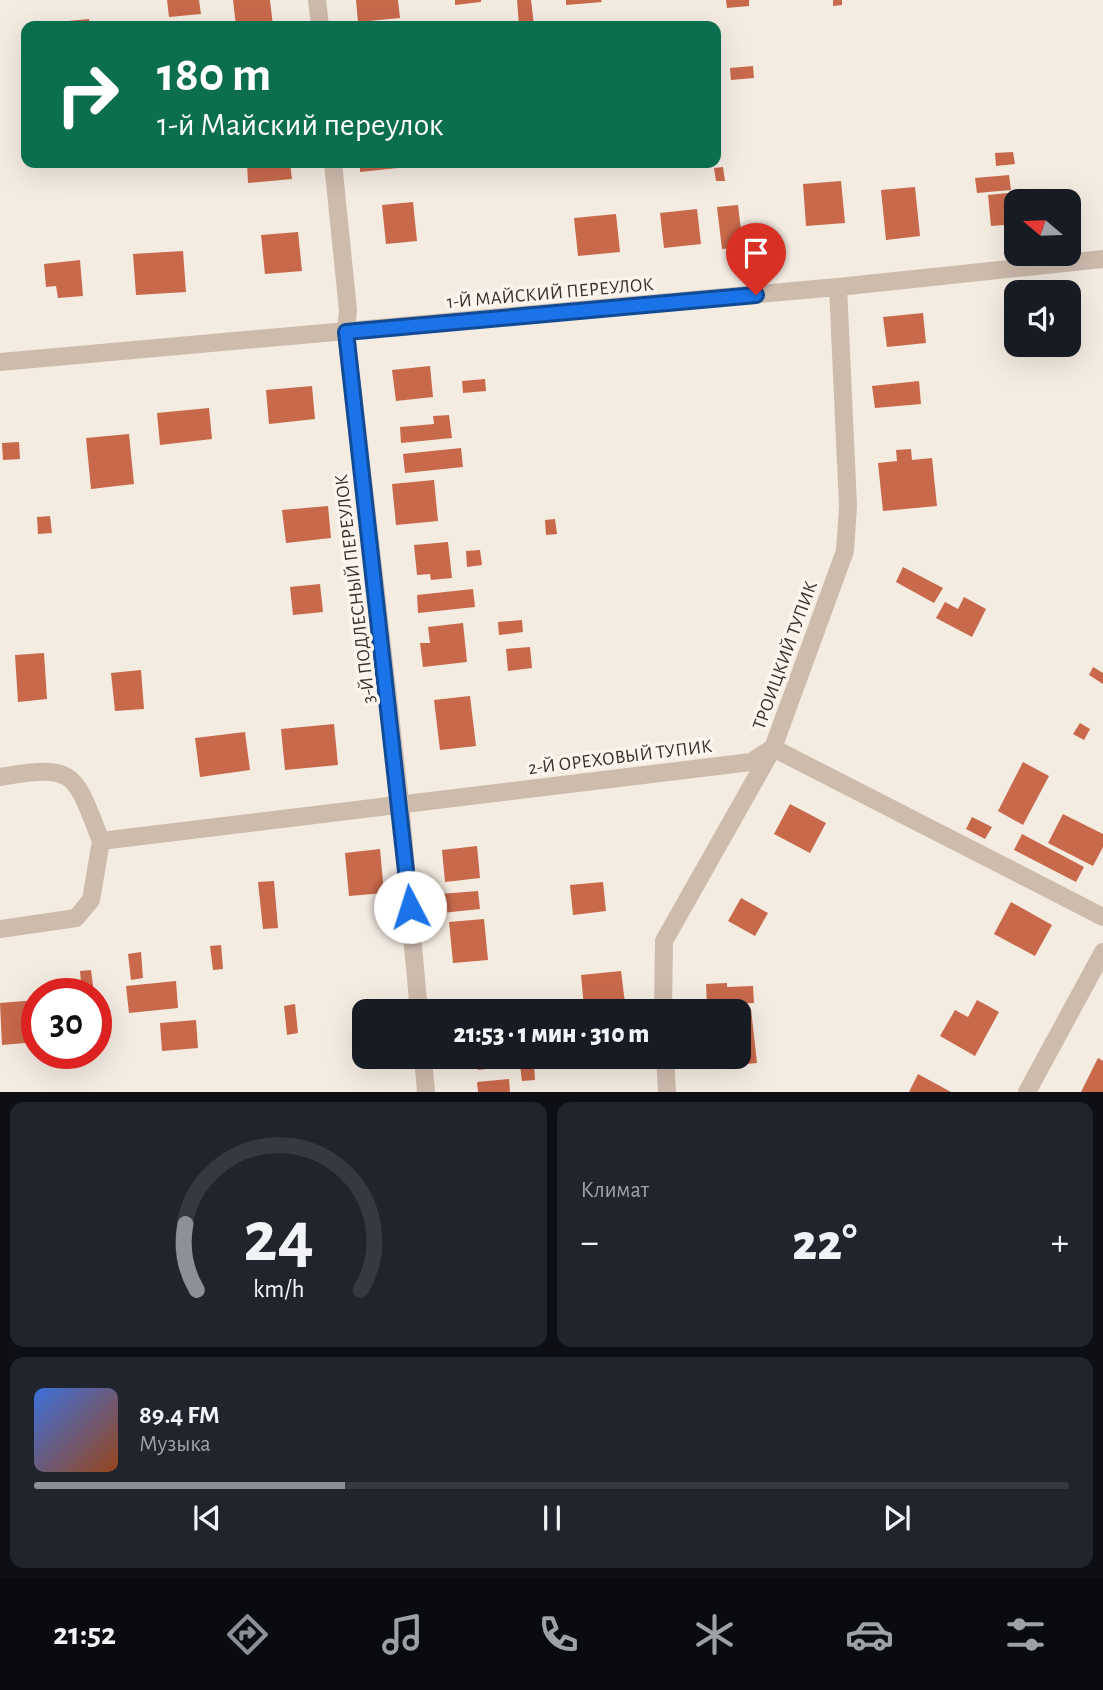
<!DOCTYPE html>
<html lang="ru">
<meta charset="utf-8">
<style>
:root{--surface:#171b24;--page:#20242c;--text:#f1f3f6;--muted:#9ea1a6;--line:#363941;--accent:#8c9099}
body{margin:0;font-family:"Alegreya Sans",sans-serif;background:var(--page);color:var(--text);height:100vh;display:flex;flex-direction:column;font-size:26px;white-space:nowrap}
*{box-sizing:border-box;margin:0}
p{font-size:23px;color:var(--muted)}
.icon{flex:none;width:38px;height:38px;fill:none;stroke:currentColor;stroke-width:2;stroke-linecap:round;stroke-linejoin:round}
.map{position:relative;height:1092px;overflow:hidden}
.details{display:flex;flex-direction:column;gap:10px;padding:10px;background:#0d0f14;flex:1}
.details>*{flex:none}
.top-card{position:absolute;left:21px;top:21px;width:700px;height:147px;border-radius:14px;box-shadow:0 7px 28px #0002;background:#0b6e4f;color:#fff;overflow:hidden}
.needle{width:46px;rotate:289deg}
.controls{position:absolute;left:1004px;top:189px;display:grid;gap:14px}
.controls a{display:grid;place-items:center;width:77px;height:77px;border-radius:14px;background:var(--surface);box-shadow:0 7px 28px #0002;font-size:35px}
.speed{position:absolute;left:21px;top:978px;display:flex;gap:14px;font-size:35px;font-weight:700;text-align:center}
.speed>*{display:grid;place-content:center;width:91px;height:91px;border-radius:50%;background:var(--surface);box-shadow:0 7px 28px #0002;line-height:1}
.speed .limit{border:10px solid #d22;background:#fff;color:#111}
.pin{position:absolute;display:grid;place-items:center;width:60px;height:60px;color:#fff;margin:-72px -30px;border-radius:50% 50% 50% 0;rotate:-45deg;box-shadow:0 0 7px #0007}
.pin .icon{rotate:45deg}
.me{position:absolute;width:77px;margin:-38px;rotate:355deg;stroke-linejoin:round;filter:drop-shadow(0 0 5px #0008)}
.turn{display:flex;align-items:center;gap:24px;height:147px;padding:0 21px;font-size:32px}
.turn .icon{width:91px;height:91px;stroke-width:2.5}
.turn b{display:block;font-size:49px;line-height:60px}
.big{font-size:52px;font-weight:800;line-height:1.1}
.details .card{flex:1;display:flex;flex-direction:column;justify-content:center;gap:10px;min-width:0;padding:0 24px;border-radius:14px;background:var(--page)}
.details .dial{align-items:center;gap:0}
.dial svg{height:182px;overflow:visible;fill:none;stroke:var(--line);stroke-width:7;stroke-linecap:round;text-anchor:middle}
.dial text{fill:var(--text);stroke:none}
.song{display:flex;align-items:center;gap:21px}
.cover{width:84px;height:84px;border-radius:10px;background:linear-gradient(135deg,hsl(220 70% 55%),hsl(20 70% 35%))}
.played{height:7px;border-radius:4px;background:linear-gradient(90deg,var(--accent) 30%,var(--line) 30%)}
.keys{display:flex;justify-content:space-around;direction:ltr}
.heat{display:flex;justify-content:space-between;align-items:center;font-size:38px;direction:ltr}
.details .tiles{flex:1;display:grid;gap:10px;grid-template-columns:1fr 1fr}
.card:last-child{grid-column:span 2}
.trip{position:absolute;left:352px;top:999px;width:399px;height:70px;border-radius:14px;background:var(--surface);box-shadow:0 7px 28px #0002;font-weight:800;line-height:70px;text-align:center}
.tabs{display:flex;height:112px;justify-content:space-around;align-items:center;background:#090b0e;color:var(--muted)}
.tabs .icon{width:49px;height:49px}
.tabs .current{color:var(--accent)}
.tabs b{font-size:32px;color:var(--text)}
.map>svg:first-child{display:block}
.building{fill:#c8694b}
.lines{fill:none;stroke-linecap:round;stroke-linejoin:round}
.minor{stroke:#cdbbac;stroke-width:18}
.route-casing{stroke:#114b97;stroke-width:18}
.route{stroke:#1a73e8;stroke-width:12}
.labels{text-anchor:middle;stroke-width:7;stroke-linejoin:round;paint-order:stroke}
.street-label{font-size:19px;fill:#3b302b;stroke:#fbf5ee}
</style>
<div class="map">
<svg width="1103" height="1092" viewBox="0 0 1103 1092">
<rect width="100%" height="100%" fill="#f4ebe1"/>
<path class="building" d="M167,0H199L201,14L169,17Z
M233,0H270L273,26H236Z
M356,0H398L400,18L358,22Z
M455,0H481V2L455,5Z
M517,0H531L534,25L519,26Z
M566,0H601L602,2L566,5Z
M726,0H749V6L727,8Z
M833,0H842V5L833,6Z
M89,19L90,26H35V24Z
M753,66L754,78L731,80L730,68Z
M1013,152L1015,164L996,166L995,153Z
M247,163H290L292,179L248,183Z
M360,163H408V167L360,172Z
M723,167L725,181H716L714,168Z
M1009,175L1011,190L977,193L975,178Z
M841,181L845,223L806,226L803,184Z
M915,187L920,236L886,240L881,190Z
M1027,191L1028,201H1017V224L991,226L988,195Z
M413,202L417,241L386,244L382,205Z
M738,205L743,247L722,249L717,207Z
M697,209L701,244L664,248L660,213Z
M616,214L620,252L578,256L574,218Z
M298,232L302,271L265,274L261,235Z
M183,251L186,292L136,295L133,254Z
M80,260L83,296L58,298L56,286L46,287L44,264Z
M923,313L926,343L887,347L883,317Z
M430,366L433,397L396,401L392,370Z
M485,379L486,391L463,393L462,381Z
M919,381L921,404L875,408L872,386Z
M312,386L315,419L269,424L266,390Z
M209,408L212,439L160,445L157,413Z
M449,415L452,438L401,443L400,427L434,424L433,416Z
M129,434L134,484L91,489L86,438Z
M19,442L20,459L3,460L2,443Z
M461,448L463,467L405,473L403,454Z
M911,449L912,460L932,458L937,506L883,511L878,463L897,461L896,450Z
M434,480L438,521L396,525L392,484Z
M328,506L331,538L286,543L282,510Z
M50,516L52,533L38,534L37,517Z
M555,519L557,534L546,535L545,520Z
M448,542L452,578L431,580L430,574L417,575L414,545Z
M480,550L482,565L467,567L466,551Z
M903,567L943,588L934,603L896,582Z
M320,584L323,612L293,615L290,587Z
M473,589L475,607L418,613L417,595Z
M964,597L986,609L972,637L936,618L945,602L958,609Z
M522,620L523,632L499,635L498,622Z
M463,623L467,662L423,667L420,643H430L428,627Z
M530,647L532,668L508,671L506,649Z
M44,653L47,699L18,702L15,655Z
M1093,667L1103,673V684L1089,675Z
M141,670L144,709L115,711L111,673Z
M470,696L476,746L440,750L434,700Z
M1080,723L1090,729L1084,740L1073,734Z
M334,724L338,765L285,770L281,729Z
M245,732L250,770L200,777L195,738Z
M1023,762L1049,776L1023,825L998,811Z
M790,804L826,823L810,853L774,834Z
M1063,814L1103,834V847L1093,866L1048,843Z
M972,817L992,827L985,839L966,829Z
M1022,834L1084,867L1076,882L1014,850Z
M477,846L480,878L445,882L442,850Z
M380,849L384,893L349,896L345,853Z
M274,881L278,928L263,929L258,882Z
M603,882L606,911L573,915L570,885Z
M478,891L480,909L442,913L440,894Z
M741,898L768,913L755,936L728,921Z
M1011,902L1052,925L1035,956L994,934Z
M484,919L488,960L453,963L449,922Z
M221,945L223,969L213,970L210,946Z
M141,952L143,978L131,980L128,954Z
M91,970L94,993L82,994L80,971Z
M621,971L625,1003L584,1007L581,975Z
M176,981L178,1008L129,1013L126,986Z
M727,983V987L753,986L754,1003L707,1005L706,984Z
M37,1000V1042L2,1045L0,1003Z
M977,1000L999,1012L975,1056L940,1036L955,1010L968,1017Z
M493,1001L494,1012H457V1004Z
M295,1004L298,1033L287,1035L284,1006Z
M751,1009L757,1063L719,1067L718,1057H738V1010Z
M196,1020L198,1048L162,1051L160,1023Z
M476,1057H503L504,1067L478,1070Z
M1098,1058L1103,1061V1092H1081Z
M534,1064L535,1080L522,1081L520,1065Z
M918,1074L951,1092H909Z
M509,1079L510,1092H478L477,1082Z"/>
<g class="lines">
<path class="minor" d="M317,0L320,26
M333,163L348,310L346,332L400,802L419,1012
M0,362L838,287L1103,259
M0,777C76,764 74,772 101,841L751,762L773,748L1103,917
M0,929L76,918L91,900L101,841
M663,1012L664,941L773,748L845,551L848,506L838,287
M423,1057L426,1092
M665,1057L667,1092
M1027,1092L1103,952"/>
</g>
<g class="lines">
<g class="route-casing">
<path id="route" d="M410,907L346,332L756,295"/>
</g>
<use href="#route" class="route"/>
</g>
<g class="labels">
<g class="street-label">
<text transform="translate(550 292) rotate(-5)" y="7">1-Й МАЙСКИЙ ПЕРЕУЛОК</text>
<text transform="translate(354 589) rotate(-97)" y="7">3-Й ПОДЛЕСНЫЙ ПЕРЕУЛОК</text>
<text transform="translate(784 655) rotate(-70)" y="7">ТРОИЦКИЙ ТУПИК</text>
<text transform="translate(620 756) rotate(-7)" y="7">2-Й ОРЕХОВЫЙ ТУПИК</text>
</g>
</g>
</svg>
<div class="controls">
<a><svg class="needle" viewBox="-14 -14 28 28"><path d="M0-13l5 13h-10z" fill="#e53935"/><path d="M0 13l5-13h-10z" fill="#9ea1a6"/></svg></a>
<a><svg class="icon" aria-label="sound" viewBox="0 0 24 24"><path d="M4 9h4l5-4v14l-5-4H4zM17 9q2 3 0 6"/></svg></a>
</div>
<div class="speed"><div class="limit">30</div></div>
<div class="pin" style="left:756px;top:295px;background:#d93025"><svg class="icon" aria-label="arrive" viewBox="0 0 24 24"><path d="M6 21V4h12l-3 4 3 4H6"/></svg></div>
<svg class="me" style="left:410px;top:907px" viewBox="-20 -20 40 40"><circle r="19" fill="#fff"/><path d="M0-13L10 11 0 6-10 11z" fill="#1a73e8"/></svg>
<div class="trip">21:53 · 1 мин · 310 m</div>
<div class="top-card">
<div class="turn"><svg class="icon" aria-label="right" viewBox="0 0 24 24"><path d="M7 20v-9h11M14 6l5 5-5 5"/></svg><div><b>180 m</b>1-й Майский переулок</div></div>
</div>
</div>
<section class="details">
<div class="tiles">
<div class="card dial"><svg viewBox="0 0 100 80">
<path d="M14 69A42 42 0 1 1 86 69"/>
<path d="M14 69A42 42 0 0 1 9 40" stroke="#8c9099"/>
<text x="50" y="56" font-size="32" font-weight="700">24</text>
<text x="50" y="72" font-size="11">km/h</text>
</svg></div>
<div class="card"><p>Климат</p>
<div class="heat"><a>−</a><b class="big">22°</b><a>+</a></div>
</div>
<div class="card">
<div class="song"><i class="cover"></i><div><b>89.4 FM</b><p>Музыка</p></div></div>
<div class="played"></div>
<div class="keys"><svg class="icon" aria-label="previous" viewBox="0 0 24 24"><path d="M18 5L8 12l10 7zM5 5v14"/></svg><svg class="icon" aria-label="pause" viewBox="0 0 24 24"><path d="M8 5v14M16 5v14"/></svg><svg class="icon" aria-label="next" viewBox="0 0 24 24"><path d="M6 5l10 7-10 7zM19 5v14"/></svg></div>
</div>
</div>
</section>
<nav class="tabs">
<b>21:52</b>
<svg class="icon current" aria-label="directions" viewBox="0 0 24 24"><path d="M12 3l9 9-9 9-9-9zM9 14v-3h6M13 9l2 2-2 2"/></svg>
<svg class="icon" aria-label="music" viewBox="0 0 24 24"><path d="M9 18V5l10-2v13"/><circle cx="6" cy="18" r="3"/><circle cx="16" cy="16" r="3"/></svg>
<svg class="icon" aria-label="phone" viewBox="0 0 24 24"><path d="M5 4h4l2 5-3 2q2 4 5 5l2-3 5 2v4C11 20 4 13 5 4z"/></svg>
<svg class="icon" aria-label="climate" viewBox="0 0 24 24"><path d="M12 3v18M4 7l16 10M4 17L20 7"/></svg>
<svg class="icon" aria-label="car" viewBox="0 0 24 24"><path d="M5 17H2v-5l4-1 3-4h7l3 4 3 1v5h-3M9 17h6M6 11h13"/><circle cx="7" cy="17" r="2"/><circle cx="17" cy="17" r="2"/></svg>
<svg class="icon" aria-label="filters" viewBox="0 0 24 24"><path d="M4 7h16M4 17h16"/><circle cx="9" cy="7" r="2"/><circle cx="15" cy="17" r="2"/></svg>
</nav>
